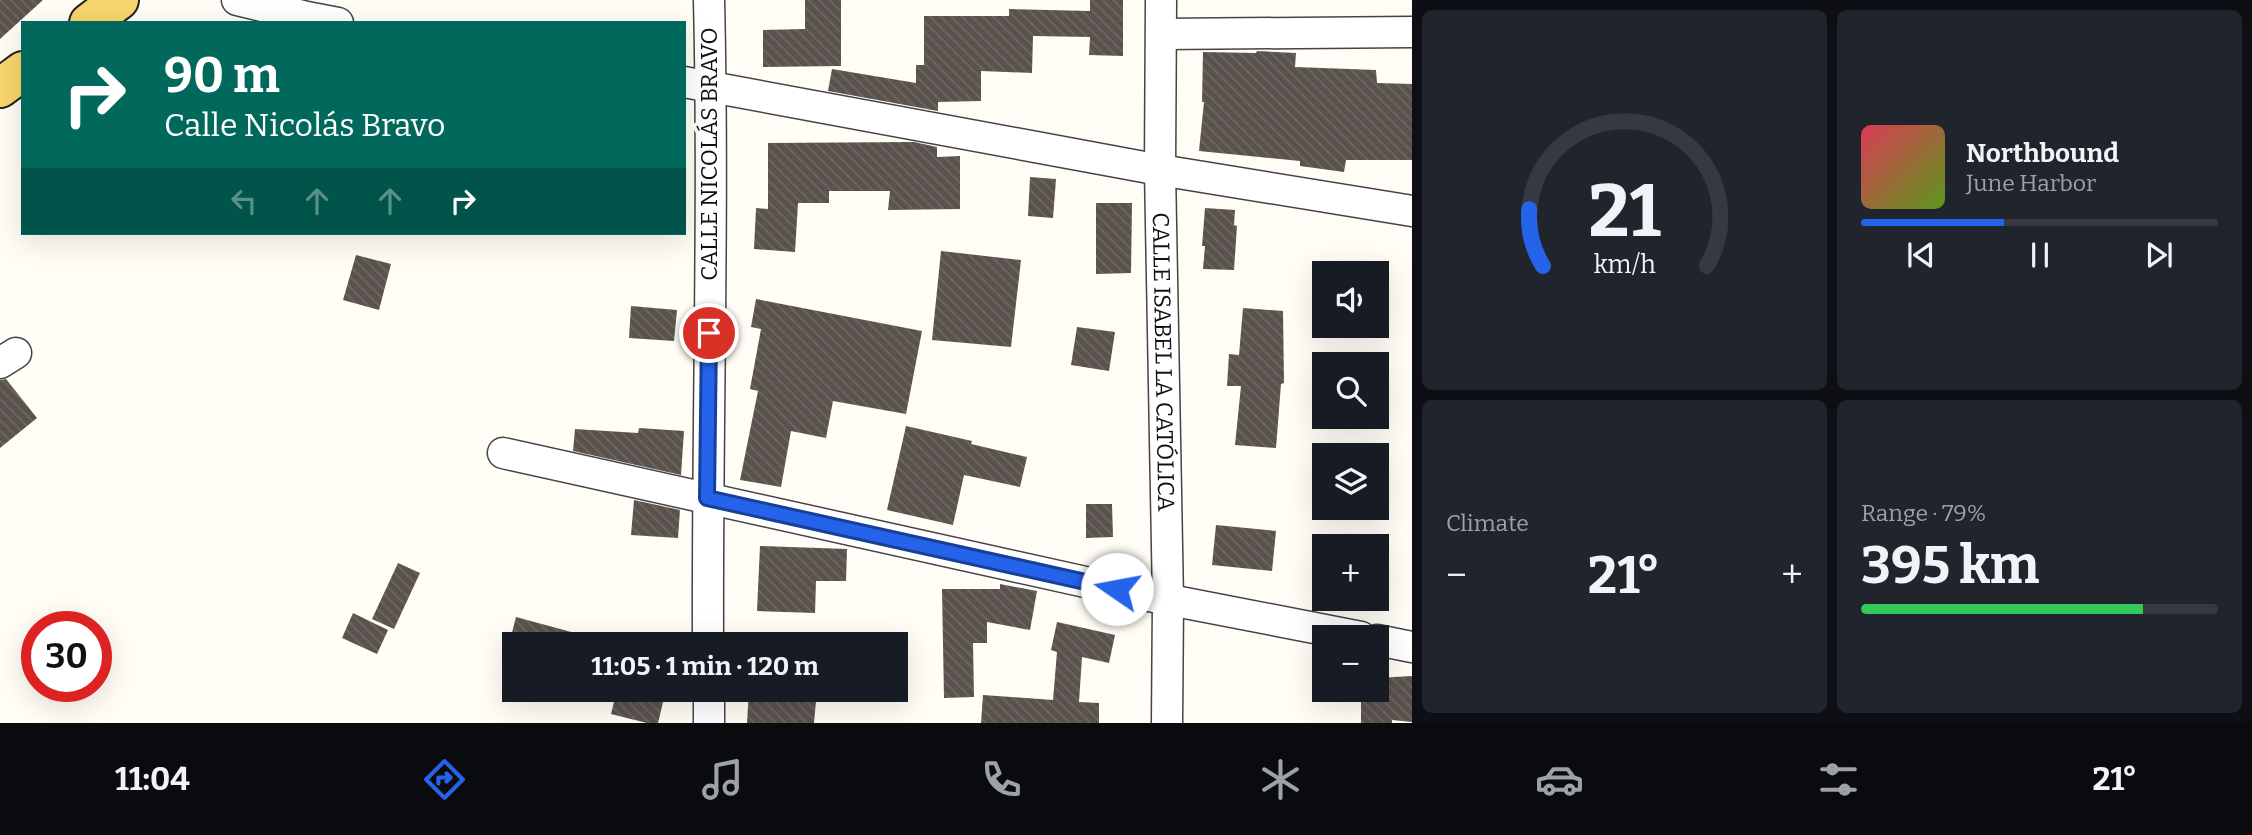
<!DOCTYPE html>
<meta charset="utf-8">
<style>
:root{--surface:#171b24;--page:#20242c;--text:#f1f3f6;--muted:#9ea1a6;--line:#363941;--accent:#2563eb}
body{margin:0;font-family:Bitter,serif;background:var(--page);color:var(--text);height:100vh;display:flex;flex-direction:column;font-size:26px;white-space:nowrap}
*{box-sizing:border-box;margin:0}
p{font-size:23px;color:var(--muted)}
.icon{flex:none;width:38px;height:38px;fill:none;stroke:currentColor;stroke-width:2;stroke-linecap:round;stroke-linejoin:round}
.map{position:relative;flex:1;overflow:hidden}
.drawer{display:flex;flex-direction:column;gap:10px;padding:10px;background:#0d0f14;width:840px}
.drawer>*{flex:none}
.top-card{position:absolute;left:21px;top:21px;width:665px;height:214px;border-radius:0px;box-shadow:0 7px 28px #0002;background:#00695c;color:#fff;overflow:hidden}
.fabs{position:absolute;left:1312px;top:261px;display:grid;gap:14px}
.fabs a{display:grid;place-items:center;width:77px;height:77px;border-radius:0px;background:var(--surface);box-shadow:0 7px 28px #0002;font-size:35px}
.speed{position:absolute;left:21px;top:611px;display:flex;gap:14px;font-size:35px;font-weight:700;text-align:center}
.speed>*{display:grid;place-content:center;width:91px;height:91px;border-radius:50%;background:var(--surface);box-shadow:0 7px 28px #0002;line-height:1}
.speed .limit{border:10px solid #d22;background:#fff;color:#111}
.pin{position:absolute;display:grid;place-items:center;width:60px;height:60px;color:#fff;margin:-30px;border:4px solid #fff;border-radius:50%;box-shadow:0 2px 7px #0007}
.me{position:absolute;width:77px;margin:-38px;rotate:282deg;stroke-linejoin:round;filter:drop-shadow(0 0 5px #0008)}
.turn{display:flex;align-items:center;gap:24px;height:147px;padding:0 28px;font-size:32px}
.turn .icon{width:91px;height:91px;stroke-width:2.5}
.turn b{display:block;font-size:49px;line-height:60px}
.lanes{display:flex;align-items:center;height:66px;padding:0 28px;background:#0003;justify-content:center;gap:35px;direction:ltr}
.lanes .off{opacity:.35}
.big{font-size:52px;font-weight:700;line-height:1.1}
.drawer .tile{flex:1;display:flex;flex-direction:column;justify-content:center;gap:10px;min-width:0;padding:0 24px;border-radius:10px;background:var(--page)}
.drawer .dial{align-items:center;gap:0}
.dial svg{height:182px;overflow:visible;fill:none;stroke:var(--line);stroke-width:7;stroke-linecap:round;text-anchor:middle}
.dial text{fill:var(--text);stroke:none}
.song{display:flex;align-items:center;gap:21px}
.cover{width:84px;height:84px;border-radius:10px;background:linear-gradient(135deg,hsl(350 70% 55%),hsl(90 70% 35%))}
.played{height:7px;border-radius:4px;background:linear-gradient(90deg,var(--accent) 40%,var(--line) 40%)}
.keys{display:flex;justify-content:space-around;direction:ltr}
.heat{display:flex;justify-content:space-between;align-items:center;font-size:38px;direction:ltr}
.charge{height:10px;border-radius:5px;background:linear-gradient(90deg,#34c759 79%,var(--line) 0)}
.drawer .tiles{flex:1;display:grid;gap:10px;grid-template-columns:repeat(2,1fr)}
.trip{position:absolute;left:502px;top:632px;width:406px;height:70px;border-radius:0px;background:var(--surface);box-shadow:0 7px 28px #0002;font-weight:700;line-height:70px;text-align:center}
.tabs{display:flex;height:112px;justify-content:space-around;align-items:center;background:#090b0e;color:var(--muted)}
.tabs .icon{width:49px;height:49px}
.tabs .current{color:var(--accent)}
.tabs b{font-size:32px;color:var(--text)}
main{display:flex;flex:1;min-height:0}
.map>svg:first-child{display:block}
.building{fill:url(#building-back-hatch)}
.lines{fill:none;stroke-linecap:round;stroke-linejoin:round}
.minor-casing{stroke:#444;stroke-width:33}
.primary-casing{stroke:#222;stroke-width:42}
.minor{stroke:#fff;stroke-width:30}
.primary{stroke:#f9d66b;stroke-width:38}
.route-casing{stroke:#184099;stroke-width:18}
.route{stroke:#2563eb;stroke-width:12}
.labels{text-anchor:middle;stroke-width:7;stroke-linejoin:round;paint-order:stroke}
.street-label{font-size:23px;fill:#111;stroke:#fff}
</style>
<main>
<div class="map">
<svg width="1412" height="723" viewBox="0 0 1412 723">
<defs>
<pattern id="building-back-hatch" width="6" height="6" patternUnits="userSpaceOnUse" patternTransform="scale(1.75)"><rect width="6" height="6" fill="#5a524d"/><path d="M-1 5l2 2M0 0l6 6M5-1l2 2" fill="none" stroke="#6d6662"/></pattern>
</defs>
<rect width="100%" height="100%" fill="#fffdf5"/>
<path class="building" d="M0,0H43L0,39Z
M805,0H841V66L763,67V30L805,29Z
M1090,0H1123V56L1089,55L1090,37L1033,36L1032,73L981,71V101L938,102V111L828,91L832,69L916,83V65H924V16H1009V9L1090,11Z
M1257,51L1296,53L1295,67L1376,70L1377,83L1412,84V160H1346L1344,172L1300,166V161L1199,151L1204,102H1202L1203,52L1256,53Z
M914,142L937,147V157L960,156V209L888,210L890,191H829V203H798L795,252L754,249L756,208L768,209V143Z
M1030,177L1056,179L1053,218L1028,216Z
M1096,203H1132L1131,273L1096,274Z
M1205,208L1235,210L1234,225L1237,226L1234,270L1203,269L1205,246H1202Z
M941,251L1021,260L1011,347L932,340Z
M356,255L391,264L379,310L343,300Z
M756,299L922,331L906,414L833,401L826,438L791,431L781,487L740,480L758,391L750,389L761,329L751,327Z
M631,306L677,310L674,341L629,338Z
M1243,308L1283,311L1284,383L1281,384L1276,448L1235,445L1241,386H1227L1229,354L1239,355Z
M1077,327L1115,332L1109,371L1071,365Z
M6,379L37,418L0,448V380Z
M906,426L972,441L971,444L1027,457L1020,487L964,475L953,525L887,510Z
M639,428L684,431L681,475L573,451L575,429L638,433Z
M634,500L680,510L678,538L631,535Z
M1086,504H1112L1113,537L1086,538Z
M1216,525L1276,531L1272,571L1212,565Z
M760,546L847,549L846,581H816L815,613L757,611Z
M398,563L420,573L394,629L372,619Z
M1000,584L1037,591L1030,630L987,622V643H973L974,697L944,698L942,589H1000Z
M353,613L388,630L377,654L342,638Z
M516,617L586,636L585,644H509Z
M1057,622L1115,635L1109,663L1082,657L1079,702L1099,703V723H981L983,695L1053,700L1057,652L1051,650Z
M1412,676V722L1392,720V723H1361V690H1377V678Z
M617,690H666L658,723H647L611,714Z
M749,690H817L814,723H747Z"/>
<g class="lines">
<g class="minor-casing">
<g id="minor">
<path d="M237,0L307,17L338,23"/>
<path id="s1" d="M1161,0L1160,170L1168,600L1167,723"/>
<path d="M1162,34L1412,32"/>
<path d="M684,82L1160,170L1412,211"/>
<path d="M0,363L16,353"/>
<path d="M503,453L1144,595L1361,637"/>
<path d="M1377,640L1412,647"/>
<path d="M708,644C707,429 714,215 709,0"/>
<path d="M709,690V723"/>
</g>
</g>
<g class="primary-casing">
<path id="primary" d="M89,23L119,0
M0,88L23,71"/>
</g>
<use href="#minor" class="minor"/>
<use href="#primary" class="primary"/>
</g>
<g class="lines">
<g class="route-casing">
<path id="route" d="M709,333L707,498L1117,589"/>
</g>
<use href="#route" class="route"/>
</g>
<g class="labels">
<g class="street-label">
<text transform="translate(709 154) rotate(-90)" y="8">CALLE NICOLÁS BRAVO</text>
<text dy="8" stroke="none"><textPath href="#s1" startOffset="362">CALLE ISABEL LA CATÓLICA</textPath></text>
</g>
</g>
</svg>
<div class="fabs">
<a><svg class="icon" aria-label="sound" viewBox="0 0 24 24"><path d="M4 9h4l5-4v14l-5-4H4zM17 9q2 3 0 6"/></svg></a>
<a><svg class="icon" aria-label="search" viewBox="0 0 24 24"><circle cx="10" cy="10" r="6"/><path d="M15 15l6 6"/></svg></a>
<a><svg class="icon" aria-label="layers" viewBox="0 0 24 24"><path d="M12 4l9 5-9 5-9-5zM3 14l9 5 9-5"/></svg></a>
<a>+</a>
<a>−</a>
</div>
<div class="speed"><div class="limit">30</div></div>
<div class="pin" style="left:709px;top:333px;background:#d93025"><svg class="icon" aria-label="arrive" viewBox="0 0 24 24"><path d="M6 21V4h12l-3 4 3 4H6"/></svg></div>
<svg class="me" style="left:1117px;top:589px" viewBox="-20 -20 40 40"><circle r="19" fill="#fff"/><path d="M0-13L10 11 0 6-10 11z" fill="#2563eb"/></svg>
<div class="trip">11:05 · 1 min · 120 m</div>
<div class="top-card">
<div class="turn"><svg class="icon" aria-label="right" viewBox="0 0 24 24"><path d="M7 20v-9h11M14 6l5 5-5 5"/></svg><div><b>90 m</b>Calle Nicolás Bravo</div></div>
<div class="lanes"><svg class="icon off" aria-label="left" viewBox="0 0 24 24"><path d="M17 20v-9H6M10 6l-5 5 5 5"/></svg><svg class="icon off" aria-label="ahead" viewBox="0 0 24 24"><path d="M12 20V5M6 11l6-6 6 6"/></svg><svg class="icon off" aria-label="ahead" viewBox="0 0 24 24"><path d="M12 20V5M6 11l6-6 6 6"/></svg><svg class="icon" aria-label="right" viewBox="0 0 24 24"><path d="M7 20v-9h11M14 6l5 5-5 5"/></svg></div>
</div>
</div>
<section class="drawer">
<div class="tiles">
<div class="tile dial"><svg viewBox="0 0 100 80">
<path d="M14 69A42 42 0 1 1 86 69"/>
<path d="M14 69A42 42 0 0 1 8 44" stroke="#2563eb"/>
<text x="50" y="56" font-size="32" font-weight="700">21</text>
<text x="50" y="72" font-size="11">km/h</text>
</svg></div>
<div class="tile">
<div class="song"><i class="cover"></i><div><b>Northbound</b><p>June Harbor</p></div></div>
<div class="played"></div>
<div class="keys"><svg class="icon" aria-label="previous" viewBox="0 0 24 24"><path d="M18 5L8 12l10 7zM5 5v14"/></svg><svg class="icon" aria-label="pause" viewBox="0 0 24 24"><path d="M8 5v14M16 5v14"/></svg><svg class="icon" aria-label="next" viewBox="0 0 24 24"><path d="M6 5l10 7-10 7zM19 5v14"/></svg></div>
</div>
<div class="tile"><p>Climate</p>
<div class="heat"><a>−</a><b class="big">21°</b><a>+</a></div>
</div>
<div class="tile"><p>Range · 79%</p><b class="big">395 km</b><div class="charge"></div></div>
</div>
</section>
</main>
<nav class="tabs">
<b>11:04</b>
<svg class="icon current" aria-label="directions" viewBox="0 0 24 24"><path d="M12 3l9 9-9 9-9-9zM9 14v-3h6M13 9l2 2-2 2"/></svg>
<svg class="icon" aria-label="music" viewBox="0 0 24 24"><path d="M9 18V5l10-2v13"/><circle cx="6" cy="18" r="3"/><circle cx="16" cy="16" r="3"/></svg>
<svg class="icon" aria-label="phone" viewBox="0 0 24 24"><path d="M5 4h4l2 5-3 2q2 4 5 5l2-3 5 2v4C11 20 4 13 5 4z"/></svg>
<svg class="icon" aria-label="climate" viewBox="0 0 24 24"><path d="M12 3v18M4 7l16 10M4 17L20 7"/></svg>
<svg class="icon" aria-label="car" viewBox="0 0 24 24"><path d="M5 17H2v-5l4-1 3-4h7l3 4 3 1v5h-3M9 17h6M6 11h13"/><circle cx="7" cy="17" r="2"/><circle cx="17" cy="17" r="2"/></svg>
<svg class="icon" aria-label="filters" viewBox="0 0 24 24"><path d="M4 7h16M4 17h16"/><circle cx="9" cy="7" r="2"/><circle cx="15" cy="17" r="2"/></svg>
<b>21°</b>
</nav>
